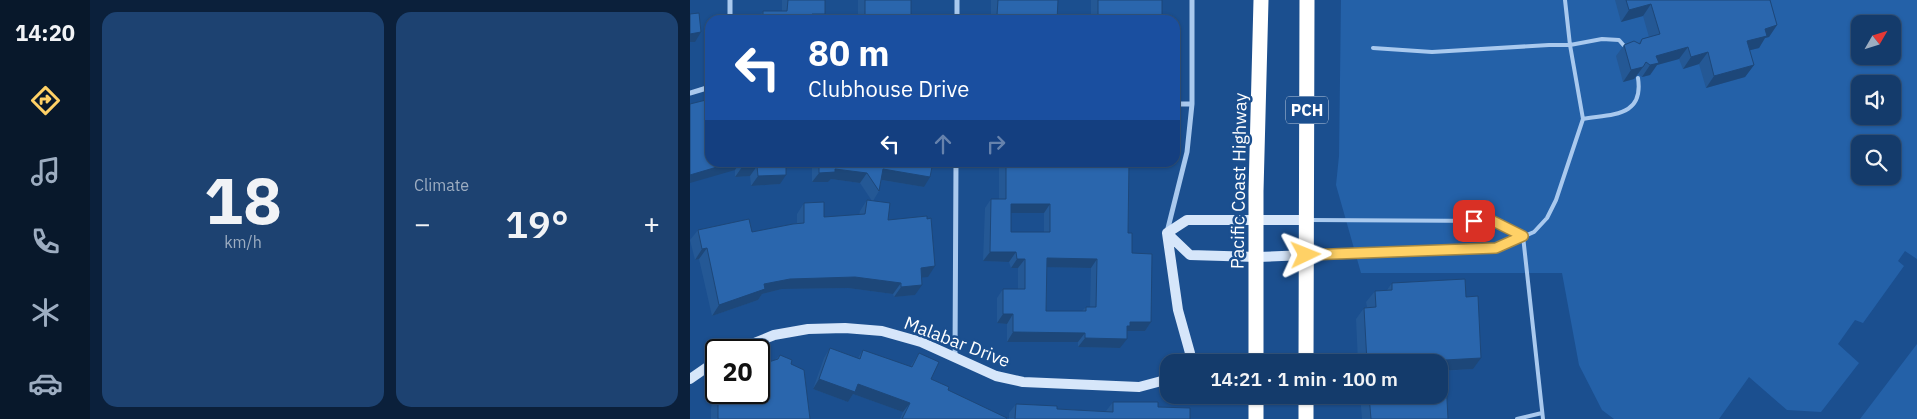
<!DOCTYPE html>
<meta charset="utf-8">
<style>
:root{--surface:#143b6b;--page:#1d4271;--text:#f1f3f6;--muted:#9dadc1;--line:#33557e;--accent:#ffd166}
body{margin:0;font-family:"IBM Plex Sans",sans-serif;background:var(--page);color:var(--text);height:100vh;display:flex;flex-direction:column;font-size:19px;white-space:nowrap}
*{box-sizing:border-box;margin:0}
p{font-size:16px;color:var(--muted)}
.icon{flex:none;width:28px;height:28px;fill:none;stroke:currentColor;stroke-width:2;stroke-linecap:round;stroke-linejoin:round}
.map{position:relative;flex:1;overflow:hidden}
.side{display:flex;flex-direction:column;gap:12px;padding:12px;background:#0b203b;width:600px}
.side>*{flex:none}
.guide{position:absolute;left:15px;top:15px;width:475px;height:152px;border-radius:15px;box-shadow:0 1px 4px #0004,0 0 0 1px var(--line);background:#1a4fa0;color:#fff;overflow:hidden}
.needle{width:32px;rotate:51deg}
.fabs{position:absolute;left:1161px;top:15px;display:grid;gap:10px}
.fabs a{display:grid;place-items:center;width:50px;height:50px;border-radius:10px;background:var(--surface);box-shadow:0 1px 4px #0004,0 0 0 1px var(--line);font-size:25px}
.speed{position:absolute;left:15px;top:339px;display:flex;gap:10px;font-size:25px;font-weight:700;text-align:center}
.speed>*{display:grid;place-content:center;width:65px;height:65px;border-radius:50%;background:var(--surface);box-shadow:0 1px 4px #0004,0 0 0 1px var(--line);line-height:1}
.speed .limit{border:2px solid #111;border-radius:8px;background:#fff;color:#111}
.pin{position:absolute;display:grid;place-items:center;width:42px;height:42px;color:#fff;margin:-21px;border-radius:10px;box-shadow:0 2px 8px #0006}
.me{position:absolute;width:55px;margin:-28px;rotate:88deg;stroke-linejoin:round;filter:drop-shadow(0 0 4px #0008)}
.turn{display:flex;align-items:center;gap:18px;height:105px;padding:0 20px;font-size:22px}
.turn .icon{width:65px;height:65px;stroke-width:2.5}
.turn b{display:block;font-size:35px;line-height:42px}
.lanes{display:flex;align-items:center;height:48px;padding:0 20px;background:#0003;justify-content:center;gap:25px;direction:ltr}
.lanes .off{opacity:.35}
.big{font-size:38px;font-weight:600;line-height:1.1}
.side .tile{flex:1;display:flex;flex-direction:column;justify-content:center;gap:8px;min-width:0;padding:0 18px;border-radius:15px;background:var(--page)}
.side .dial{align-items:center;gap:0}
.dial b{font-size:65px;line-height:1}
.heat{display:flex;justify-content:space-between;align-items:center;font-size:28px;direction:ltr}
.side .tiles{flex:1;display:grid;gap:12px;grid-template-columns:repeat(2,1fr)}
.trip{position:absolute;left:470px;top:354px;width:288px;height:50px;border-radius:15px;background:var(--surface);box-shadow:0 1px 4px #0004,0 0 0 1px var(--line);font-weight:600;line-height:50px;text-align:center}
main{display:flex;flex:1;min-height:0}
.tab-bar{display:flex;flex-direction:column;width:90px;justify-content:space-around;align-items:center;background:#08182b;color:var(--muted)}
.tab-bar .icon{width:35px;height:35px}
.tab-bar .on{color:var(--accent)}
.tab-bar b{font-size:22px;color:var(--text)}
.map>svg:first-child{display:block}
.green{fill:#2461a8;fill-rule:evenodd}
.lines{fill:none;stroke-linecap:round;stroke-linejoin:round}
.lane{stroke:#a9c9ee;stroke-width:4}
.street{stroke:#a9c9ee;stroke-width:5}
.secondary{stroke:#d6e6fa;stroke-width:10}
.highway{stroke:#fff;stroke-width:15}
.wall{fill:#245895;fill-rule:evenodd}
.shaded-wall{fill:#1d4779}
.building{fill:#2a66ad;stroke:#1d4779;fill-rule:evenodd}
.route-casing{stroke:#a68842;stroke-width:12}
.route{stroke:#ffd166;stroke-width:9}
.labels{text-anchor:middle;stroke-width:5;stroke-linejoin:round;paint-order:stroke}
.shield{fill:#1b4f8f;stroke:#bbcadd;stroke-width:1}
.shield-label{font-size:16px;font-weight:bold;fill:#fff}
.street-label{font-size:18px;fill:#fff;stroke:#1b4f8f}
</style>
<main>
<nav class="tab-bar">
<b>14:20</b>
<svg class="icon on" aria-label="directions" viewBox="0 0 24 24"><path d="M12 3l9 9-9 9-9-9zM9 14v-3h6M13 9l2 2-2 2"/></svg>
<svg class="icon" aria-label="music" viewBox="0 0 24 24"><path d="M9 18V5l10-2v13"/><circle cx="6" cy="18" r="3"/><circle cx="16" cy="16" r="3"/></svg>
<svg class="icon" aria-label="phone" viewBox="0 0 24 24"><path d="M5 4h4l2 5-3 2q2 4 5 5l2-3 5 2v4C11 20 4 13 5 4z"/></svg>
<svg class="icon" aria-label="climate" viewBox="0 0 24 24"><path d="M12 3v18M4 7l16 10M4 17L20 7"/></svg>
<svg class="icon" aria-label="car" viewBox="0 0 24 24"><path d="M5 17H2v-5l4-1 3-4h7l3 4 3 1v5h-3M9 17h6M6 11h13"/><circle cx="7" cy="17" r="2"/><circle cx="17" cy="17" r="2"/></svg>
</nav>
<section class="side">
<div class="tiles">
<div class="tile dial"><b>18</b><p>km/h</p></div>
<div class="tile"><p>Climate</p>
<div class="heat"><a>−</a><b class="big">19°</b><a>+</a></div>
</div>
</div>
</section>
<div class="map">
<svg width="1227" height="419" viewBox="0 0 1227 419">
<rect width="100%" height="100%" fill="#1b4f8f"/>
<path class="green" d="M651,0H1227V259L1215,251L1208,261L1214,266L1173,323L1165,320L1148,344L1169,363L1131,412L1097,410L1059,377L1029,419H924L912,410L889,365L872,273H671L646,185L649,156ZM1170,24H1202V56H1170ZM1170,84H1202V116H1170ZM1170,144H1202V176H1170Z
M1227,344V419H1170Z"/>
<g class="lines">
<path class="lane" d="M683,48L742,52L859,45H880L912,39L929,40L936,48
M893,119C922,114 954,117 948,78
M619,220L803,221L833,236
M833,236L853,419
M620,255L806,248L844,232L857,218L866,200L893,119L880,45L875,0
M827,419L852,413"/>
<path class="street" d="M40,20V0
M267,20V0
M0,93L20,87
M485,104H502
M477,232L497,152L502,104V0
M265,357L266,162"/>
<path class="secondary" d="M477,233L500,255L567,257L616,255
M477,233L497,220H616
M477,233L488,310L500,353L496,362
M47,350L84,335L118,329L155,328L192,331L231,342L306,376L333,382L449,387L479,379
M0,379L26,361"/>
<path class="highway" d="M566,362V191L571,0
M616,362L617,0
M616,395V419
M566,419V395"/>
</g>
<path class="wall" d="M92,0H135L131,20H68L73,11H92Z
M168,0H221V20H168Z
M301,0H368L367,20H301Z
M401,0H472V20H401Z
M925,0H1080L1087,25L1079,37L1075,38L1069,48L1059,50L1064,65L1055,77L1016,88L1009,64L993,69L989,59L967,65L960,75L952,77L948,74L944,79L933,82L926,56L934,45L949,43L952,39L959,37L953,16L931,22Z
M20,162H243L234,187L191,180L189,191L183,201L198,220L238,277H231L225,295L204,297L203,294L158,288L92,289L72,294L68,300L22,316L9,259L5,260L0,240L8,230L62,232L107,223V214L114,203L134,217L169,215L170,211L177,200L182,201L170,183L141,179L138,182H122V164L96,165L90,184L61,186L60,176L45,177V170Z
M309,162H439L438,233L442,253L461,322L455,331H437L430,348L388,347V342H317V324L307,323V298L313,289H328V268H321L319,262L293,261L295,208L301,199H309ZM321,213H354V232H321ZM357,267L401,268L400,307H396L392,311H356Z
M702,283L776,297L783,369L755,371L758,419H672L670,395H749V362H668L666,319L674,308L677,307L676,302L685,291L697,290Z
M140,348L168,358L173,350L220,367L229,353L241,379L258,390L316,419H210L213,412L163,394L158,402L123,389L134,358Z
M90,355L101,364L120,419H21V409L22,402L29,392H69L86,359Z
M423,402L468,407L500,419H319V413L326,404L367,409L416,411Z"/>
<path class="shaded-wall" d="M961,4L953,16L931,22L939,10Z
M122,14H135L131,20H118Z
M307,15H310L306,20H304Z
M1087,25L1079,37L1075,38L1069,48L1049,53L1057,41L1075,29Z
M11,32L5,42H0V34Z
M998,47L989,59L967,65L960,75L952,77L966,56Z
M1018,52L1009,64L993,69L1001,57Z
M1064,65L1055,77L1016,88L1024,76Z
M953,67L944,79L933,82L941,70Z
M44,162H50L45,170L0,183V175Z
M91,162H123L122,164L89,165Z
M67,166L60,176L45,177L52,167Z
M145,169L177,173L170,183L141,179L138,182H122L129,173Z
M193,169L240,177L234,187L186,179Z
M96,175L90,184L61,186L68,176Z
M321,204H360L354,213H315Z
M17,248L9,259L5,260L12,249Z
M300,252H326L319,262L293,261Z
M357,258L407,259L401,268L350,267Z
M327,259H335L328,268H321Z
M245,266L238,277L223,278L231,268Z
M165,277L211,283L203,294L158,288L92,289L72,294L68,300L22,316L29,305L74,284L100,279Z
M232,285L225,295L204,297L211,287Z
M313,314H323L317,324L307,323Z
M440,322H461L455,331H436L437,326Z
M323,332L395,333L388,342H317Z
M395,338L437,339L430,348L388,347Z
M791,358L783,369L749,371L755,360Z
M129,379L168,384L220,403L213,412L163,394L158,402L123,389Z"/>
<path class="building" d="M98,0H135V14H122V20H73V11H97Z
M175,0H221V20H175Z
M308,0H368L367,20H310V15H307Z
M408,0H472V20H408Z
M936,0H1080L1087,25L1075,29L1077,36L1057,41L1064,65L1024,76L1018,52L1001,57L998,47L966,56L969,63L960,65L956,62L953,67L941,70L934,45L944,41L950,44L952,39L970,34L961,4L939,10Z
M9,13L11,32L0,34V14Z
M20,99V162H44L0,175V104Z
M52,162H96V175L68,176L67,166L52,167Z
M129,162H243L240,177L193,169L189,191L177,173L145,169V172L129,173Z
M316,162H439L438,233H442V253L462,254L461,322H440V326H437V339L395,338V333L323,332V314H313V289H335V259H327L326,252H300L301,199H316ZM321,204H360V232H321ZM357,258L407,259L406,307H396V311H356Z
M177,200L200,203L198,220L237,216V219L241,218L245,266L231,268L232,285L211,287V283L165,277L100,279L74,284L75,289L29,305L17,248L12,249L8,230L59,219L62,232L103,224L114,223V203L134,202V217L175,214Z
M775,279L776,297L788,296L791,358L755,360L758,419H681L679,395H749V362H677L674,308L686,307L685,291L702,290V283Z
M140,348L170,359L173,350L222,367L229,353L249,362L241,379L259,387L258,390L317,418L316,419H212L220,403L168,384L165,392L129,379Z
M90,355L102,360L101,364L114,370L120,419H28V399L29,392H69V365L88,359Z
M423,402H468V407L500,408V419H325L326,404L367,406V409L423,412Z"/>
<g class="lines">
<g class="route-casing">
<path id="route" d="M616,255L806,248L833,236L803,221H784"/>
</g>
<use href="#route" class="route"/>
</g>
<g class="labels">
<rect class="shield" x="596" y="96.5" width="42" height="27" rx="4"/>
<g class="shield-label">
<text x="617" y="116">PCH</text>
</g>
<g class="street-label">
<text transform="translate(549 181) rotate(-89)" y="6">Pacific Coast Highway</text>
<text transform="translate(267 342) rotate(21)" y="6">Malabar Drive</text>
</g>
</g>
</svg>
<div class="fabs">
<a><svg class="needle" viewBox="-14 -14 28 28"><path d="M0-13l5 13h-10z" fill="#e53935"/><path d="M0 13l5-13h-10z" fill="#9dadc1"/></svg></a>
<a><svg class="icon" aria-label="sound" viewBox="0 0 24 24"><path d="M4 9h4l5-4v14l-5-4H4zM17 9q2 3 0 6"/></svg></a>
<a><svg class="icon" aria-label="search" viewBox="0 0 24 24"><circle cx="10" cy="10" r="6"/><path d="M15 15l6 6"/></svg></a>
</div>
<div class="speed"><div class="limit">20</div></div>
<div class="pin" style="left:784px;top:221px;background:#d93025"><svg class="icon" aria-label="arrive" viewBox="0 0 24 24"><path d="M6 21V4h12l-3 4 3 4H6"/></svg></div>
<svg class="me" style="left:616px;top:255px" viewBox="-20 -20 40 40"><path d="M0-17L14 15 0 8-14 15z" fill="#ffd166" stroke="#fff" stroke-width="4"/></svg>
<div class="trip">14:21 · 1 min · 100 m</div>
<div class="guide">
<div class="turn"><svg class="icon" aria-label="left" viewBox="0 0 24 24"><path d="M17 20v-9H6M10 6l-5 5 5 5"/></svg><div><b>80 m</b>Clubhouse Drive</div></div>
<div class="lanes"><svg class="icon" aria-label="left" viewBox="0 0 24 24"><path d="M17 20v-9H6M10 6l-5 5 5 5"/></svg><svg class="icon off" aria-label="ahead" viewBox="0 0 24 24"><path d="M12 20V5M6 11l6-6 6 6"/></svg><svg class="icon off" aria-label="right" viewBox="0 0 24 24"><path d="M7 20v-9h11M14 6l5 5-5 5"/></svg></div>
</div>
</div>
</main>
